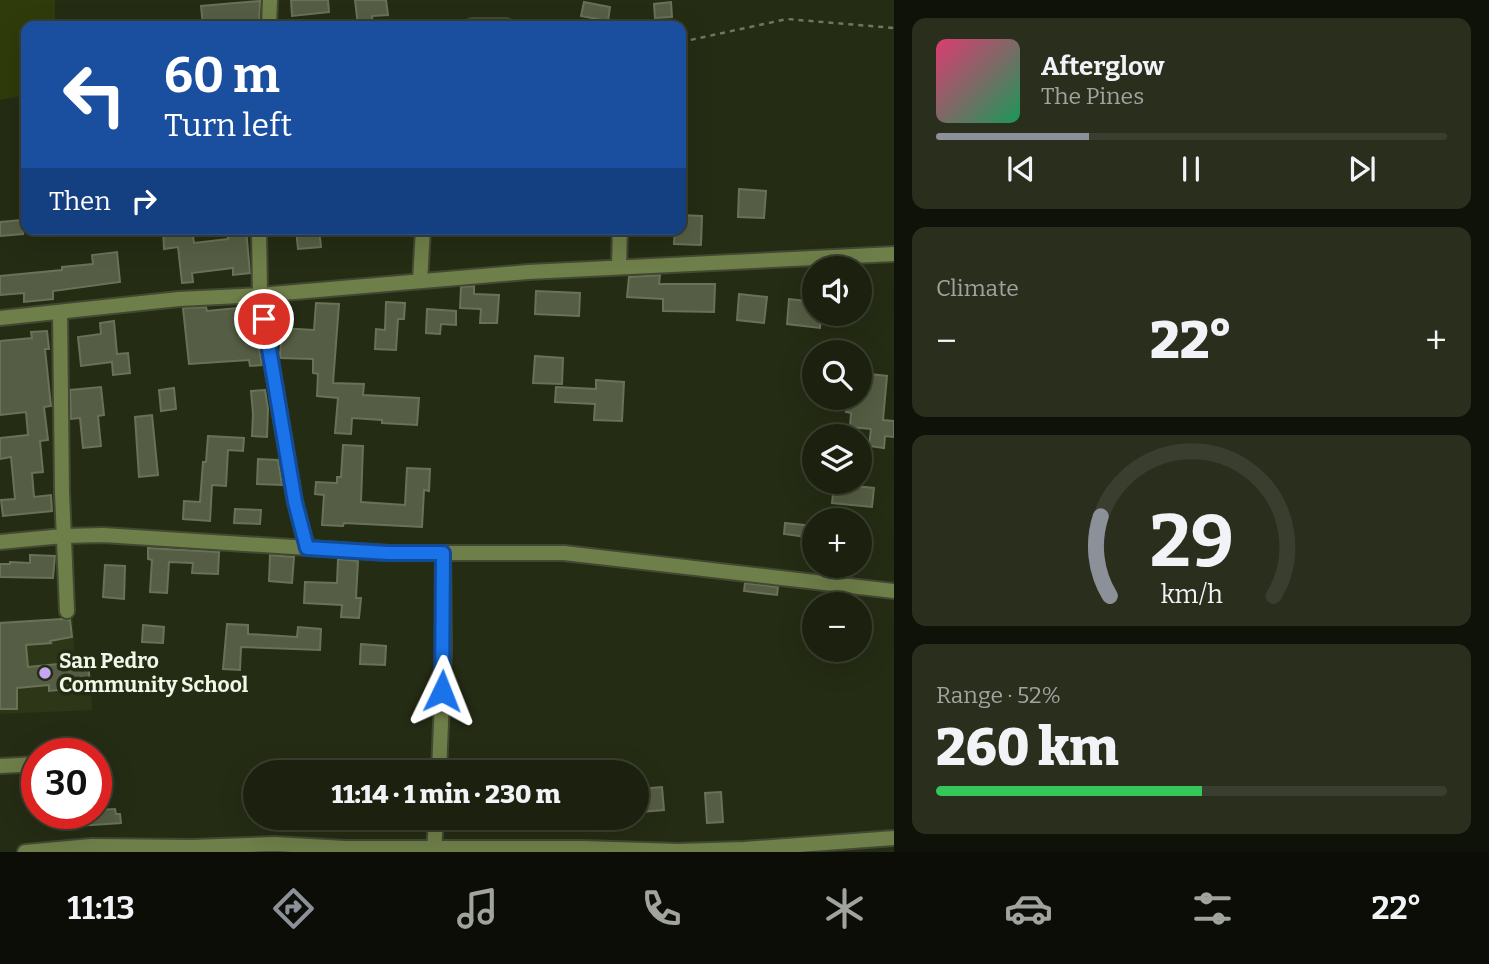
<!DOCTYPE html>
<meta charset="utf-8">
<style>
:root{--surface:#1c210f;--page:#292e1d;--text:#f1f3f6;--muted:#a0a39e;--line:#3a3e2f;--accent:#8c9099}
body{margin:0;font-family:Bitter,serif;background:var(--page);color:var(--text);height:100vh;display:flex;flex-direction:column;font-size:26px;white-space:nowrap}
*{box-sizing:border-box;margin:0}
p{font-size:23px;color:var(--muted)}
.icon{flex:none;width:38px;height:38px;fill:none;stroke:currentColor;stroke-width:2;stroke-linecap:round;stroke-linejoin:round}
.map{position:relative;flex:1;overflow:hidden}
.side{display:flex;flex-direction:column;gap:18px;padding:18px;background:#0f1208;width:595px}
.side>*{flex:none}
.top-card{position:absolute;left:21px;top:21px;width:665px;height:214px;border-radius:14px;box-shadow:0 7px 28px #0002,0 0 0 2px var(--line);background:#1a4fa0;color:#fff;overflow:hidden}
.tools{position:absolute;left:802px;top:256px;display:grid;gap:14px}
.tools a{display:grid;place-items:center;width:70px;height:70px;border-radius:50%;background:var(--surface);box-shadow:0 7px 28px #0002,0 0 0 2px var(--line);font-size:35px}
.speed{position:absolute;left:21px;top:738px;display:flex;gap:14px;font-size:35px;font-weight:700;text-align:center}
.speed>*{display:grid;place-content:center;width:91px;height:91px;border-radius:50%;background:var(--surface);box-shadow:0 7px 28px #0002,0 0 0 2px var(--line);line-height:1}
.speed .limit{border:10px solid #d22;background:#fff;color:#111}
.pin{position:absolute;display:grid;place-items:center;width:60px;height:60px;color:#fff;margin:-30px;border:4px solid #fff;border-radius:50%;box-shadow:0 2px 7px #0007}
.me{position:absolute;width:77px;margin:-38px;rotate:2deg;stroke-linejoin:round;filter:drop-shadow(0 0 5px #0008)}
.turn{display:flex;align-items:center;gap:24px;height:147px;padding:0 28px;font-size:32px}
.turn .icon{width:91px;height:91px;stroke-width:2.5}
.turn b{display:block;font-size:49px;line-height:60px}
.then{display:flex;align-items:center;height:66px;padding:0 28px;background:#0003;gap:14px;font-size:26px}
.big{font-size:52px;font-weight:800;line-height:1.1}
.side .widget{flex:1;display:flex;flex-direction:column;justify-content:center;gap:10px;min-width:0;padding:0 24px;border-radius:14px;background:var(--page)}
.side .dial{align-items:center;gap:0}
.dial svg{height:182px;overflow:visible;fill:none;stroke:var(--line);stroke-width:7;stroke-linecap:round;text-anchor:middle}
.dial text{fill:var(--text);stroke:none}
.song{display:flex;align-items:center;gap:21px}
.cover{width:84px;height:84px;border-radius:10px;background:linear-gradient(135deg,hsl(340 70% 55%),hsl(150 70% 35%))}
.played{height:7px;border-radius:4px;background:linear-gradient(90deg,var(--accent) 30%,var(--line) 30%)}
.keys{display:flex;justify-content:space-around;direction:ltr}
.heat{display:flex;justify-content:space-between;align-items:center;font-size:38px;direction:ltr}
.charge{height:10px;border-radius:5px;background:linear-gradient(90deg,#34c759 52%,var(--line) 0)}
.trip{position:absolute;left:243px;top:760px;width:406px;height:70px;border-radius:35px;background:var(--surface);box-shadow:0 7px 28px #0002,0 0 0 2px var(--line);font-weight:800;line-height:70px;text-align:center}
.tabs{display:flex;height:112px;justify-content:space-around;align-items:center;background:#0b0d06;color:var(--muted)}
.tabs .icon{width:49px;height:49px}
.tabs .on{color:var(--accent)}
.tabs b{font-size:32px;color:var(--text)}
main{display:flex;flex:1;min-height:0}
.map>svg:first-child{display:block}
.built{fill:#2d3617}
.green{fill:#2f3b0b}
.building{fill:#555e44;stroke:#697257;stroke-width:2}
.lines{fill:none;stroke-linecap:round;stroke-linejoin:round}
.street-casing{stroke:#424832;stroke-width:18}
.path{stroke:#6f7661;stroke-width:2.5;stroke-dasharray:5 5;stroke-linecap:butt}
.street{stroke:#6f7f49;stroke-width:14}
.route-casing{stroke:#114b97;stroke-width:18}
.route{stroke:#1a73e8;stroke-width:12}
.poi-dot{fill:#c5a7f1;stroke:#252c14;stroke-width:2.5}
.labels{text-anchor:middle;stroke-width:7;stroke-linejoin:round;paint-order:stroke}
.poi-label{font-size:21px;font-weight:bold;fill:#f1f7e8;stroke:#252c14;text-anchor:start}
</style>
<main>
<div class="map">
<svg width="894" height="852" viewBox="0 0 894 852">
<rect width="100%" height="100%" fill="#252c14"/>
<path class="built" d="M73,618L74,655H90L92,710L0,714V621Z"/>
<path class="green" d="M0,0H55V26H26V95L0,100Z"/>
<path class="building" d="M291,0H328L329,12L292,16Z
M355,0H386L388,15L372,16L373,26H358Z
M260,1L259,26H203L201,6Z
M584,2L610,7L608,21L581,16Z
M671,2L672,17L655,18L654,4Z
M739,189L766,191L764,218L738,217Z
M681,215L702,216L701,245L674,244L675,229H681Z
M21,220L23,234L0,236V222Z
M163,229H192L194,243L228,239V229H246L250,273L233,275V268L192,273L193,282L182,283L178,247L164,249Z
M296,229H319L321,247L298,249Z
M117,252L120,282L53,291V299L24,302V293L0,295V276L62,270V267L93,264L92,255Z
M660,275L659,284H715L714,312L663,311V299L627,297L629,277Z
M474,286V294L499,295L497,323H480L481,309L460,308L461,287Z
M536,291L580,293L579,316L535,314Z
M739,294L767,297L764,323L737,320Z
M789,299L814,302V313H821L820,328L787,324Z
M386,302L405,303L404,319H398L396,350L375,349L376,329L385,330Z
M316,303L339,304L333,383L364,384L363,395L419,398L417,425L382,423V420L352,418L351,434L335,433L338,398L317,396L318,374L313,373V359L280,358V355L282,328L314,330Z
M206,307L207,311L237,308L240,337L257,336L262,365L250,366L249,360L189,364L183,308Z
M427,309L456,311V325L441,324L440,334L426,333Z
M114,321L117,354L128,353L130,373L113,375L112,362L81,366L78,337L101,334L100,323Z
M47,331L49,349H45L51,406L44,407L48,440L40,441L43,472L32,473L34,497L51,495L52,511L3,516L1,500L15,499L11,457L0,459V438L28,435L26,412L0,415V341L32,338L31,332Z
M535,356L563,358L562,384L533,383Z
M861,373L887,376L883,420L894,421V437L885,436L884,448L869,446L871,429L850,427L851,413L846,412L848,397H859Z
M596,380L624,382L622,421L594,420L595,404L555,402L556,387L596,389Z
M101,387L104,415L98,416L101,446L83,448L80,418L71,419L70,390Z
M174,388L176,409L161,411L159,390Z
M265,390L268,409L267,437L252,436L253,414L251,391Z
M152,415L158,475L139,477L135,417Z
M208,436L244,438L243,451L228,450L226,486L212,485L210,521L183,519L184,501L200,502L203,462H206Z
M343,445L363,446L361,502L405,505L407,468L430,469L429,491L424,490L422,527L344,523L343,526L322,525L324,495L315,494L316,482L337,483V477H341Z
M258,459L278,460L282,485L257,484Z
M834,484L874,488L872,507L832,503Z
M235,509L261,510L260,524L234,523Z
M785,523L814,526V538L784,534Z
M148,548L219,552L218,574L192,573L193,563L169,562L167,593L150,592L152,560L148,559Z
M30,555L55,556L53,578L0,577V564H10V562L30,563Z
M270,555L294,557L292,583L269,581Z
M338,559L358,561L356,598H361L359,618L341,617L342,605L304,603L305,582L337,583Z
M105,565L125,566L124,599L103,597Z
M745,583L778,587L777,595L744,591Z
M62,619L70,620L72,637L50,641L51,643L26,645L28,667L88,661L90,687L49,691V685L17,688V709H0V623Z
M227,624L248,625V634L297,637L298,627L321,629L320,650L241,647L240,670L223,669Z
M143,625L164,627L163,643L142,642Z
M361,644L386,646L385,665L360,664Z
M662,787L664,810L641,812L639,789Z
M721,792L723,822L707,823L705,793Z
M115,809L116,814H120L121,823L78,826L77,814H96V810Z"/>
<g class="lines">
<g class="street-casing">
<path id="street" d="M269,26L270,0
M472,26H506
M259,229L260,295L295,502L307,548
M619,266L620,229
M420,281L423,229
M60,312L62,492L67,611
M0,318L179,299L260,295L528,272L894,254
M0,542L63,536L103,535L388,553H564L894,591
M0,766L37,764
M439,772L444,649L443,553
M25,852L91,846L192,847L275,844L345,848H582L678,851L744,849L894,838
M434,852L436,817"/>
</g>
<path class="path" d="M681,42L787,19L894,28"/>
<use href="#street" class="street"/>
</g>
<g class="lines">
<g class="route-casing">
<path id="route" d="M264,319L295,502L307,548L388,553H443L442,691"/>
</g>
<use href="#route" class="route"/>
</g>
<circle class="poi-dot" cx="45" cy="673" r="7"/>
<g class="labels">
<g class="poi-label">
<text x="59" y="668">San Pedro<tspan x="59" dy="24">Community School</tspan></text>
</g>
</g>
</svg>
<div class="tools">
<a><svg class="icon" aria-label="sound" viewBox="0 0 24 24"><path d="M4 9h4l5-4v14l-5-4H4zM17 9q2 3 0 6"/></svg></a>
<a><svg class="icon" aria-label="search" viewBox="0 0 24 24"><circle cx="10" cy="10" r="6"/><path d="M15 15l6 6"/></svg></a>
<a><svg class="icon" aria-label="layers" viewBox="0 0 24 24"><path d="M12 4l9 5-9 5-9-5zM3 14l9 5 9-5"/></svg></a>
<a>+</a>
<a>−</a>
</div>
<div class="speed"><div class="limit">30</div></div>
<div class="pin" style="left:264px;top:319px;background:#d93025"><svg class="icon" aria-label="arrive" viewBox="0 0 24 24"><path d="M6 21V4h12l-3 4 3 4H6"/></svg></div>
<svg class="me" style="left:442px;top:691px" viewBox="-20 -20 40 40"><path d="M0-17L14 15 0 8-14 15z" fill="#1a73e8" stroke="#fff" stroke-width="4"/></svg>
<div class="trip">11:14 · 1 min · 230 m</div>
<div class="top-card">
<div class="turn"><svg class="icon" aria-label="left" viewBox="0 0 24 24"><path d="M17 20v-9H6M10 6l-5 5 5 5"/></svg><div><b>60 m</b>Turn left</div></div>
<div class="then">Then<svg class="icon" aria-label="right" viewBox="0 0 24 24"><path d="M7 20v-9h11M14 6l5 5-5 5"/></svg></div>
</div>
</div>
<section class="side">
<div class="widget">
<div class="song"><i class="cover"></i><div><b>Afterglow</b><p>The Pines</p></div></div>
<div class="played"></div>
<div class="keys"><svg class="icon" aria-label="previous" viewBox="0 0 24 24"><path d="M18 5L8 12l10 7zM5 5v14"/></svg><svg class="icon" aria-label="pause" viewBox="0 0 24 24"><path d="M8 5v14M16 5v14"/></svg><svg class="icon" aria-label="next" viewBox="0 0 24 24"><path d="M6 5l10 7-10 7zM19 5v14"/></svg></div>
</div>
<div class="widget"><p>Climate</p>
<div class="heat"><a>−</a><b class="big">22°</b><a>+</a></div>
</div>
<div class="widget dial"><svg viewBox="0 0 100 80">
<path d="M14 69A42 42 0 1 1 86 69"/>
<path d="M14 69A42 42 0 0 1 10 34" stroke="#8c9099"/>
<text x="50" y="56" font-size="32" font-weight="700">29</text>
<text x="50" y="72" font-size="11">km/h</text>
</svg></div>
<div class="widget"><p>Range · 52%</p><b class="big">260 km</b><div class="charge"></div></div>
</section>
</main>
<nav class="tabs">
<b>11:13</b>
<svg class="icon on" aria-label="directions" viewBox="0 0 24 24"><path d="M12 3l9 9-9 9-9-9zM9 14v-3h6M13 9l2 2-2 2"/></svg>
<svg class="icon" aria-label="music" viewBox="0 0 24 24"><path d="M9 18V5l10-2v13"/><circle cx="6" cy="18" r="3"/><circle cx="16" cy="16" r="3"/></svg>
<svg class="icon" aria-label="phone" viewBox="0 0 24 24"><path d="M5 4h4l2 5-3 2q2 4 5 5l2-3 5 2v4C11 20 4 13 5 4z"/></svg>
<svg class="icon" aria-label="climate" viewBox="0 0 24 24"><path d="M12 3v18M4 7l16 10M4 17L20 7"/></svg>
<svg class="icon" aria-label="car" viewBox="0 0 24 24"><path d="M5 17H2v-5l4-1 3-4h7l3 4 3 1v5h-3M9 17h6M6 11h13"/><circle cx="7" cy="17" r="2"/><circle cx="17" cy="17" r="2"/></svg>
<svg class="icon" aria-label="filters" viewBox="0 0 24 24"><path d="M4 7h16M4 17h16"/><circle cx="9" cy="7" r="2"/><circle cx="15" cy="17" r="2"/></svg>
<b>22°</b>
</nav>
